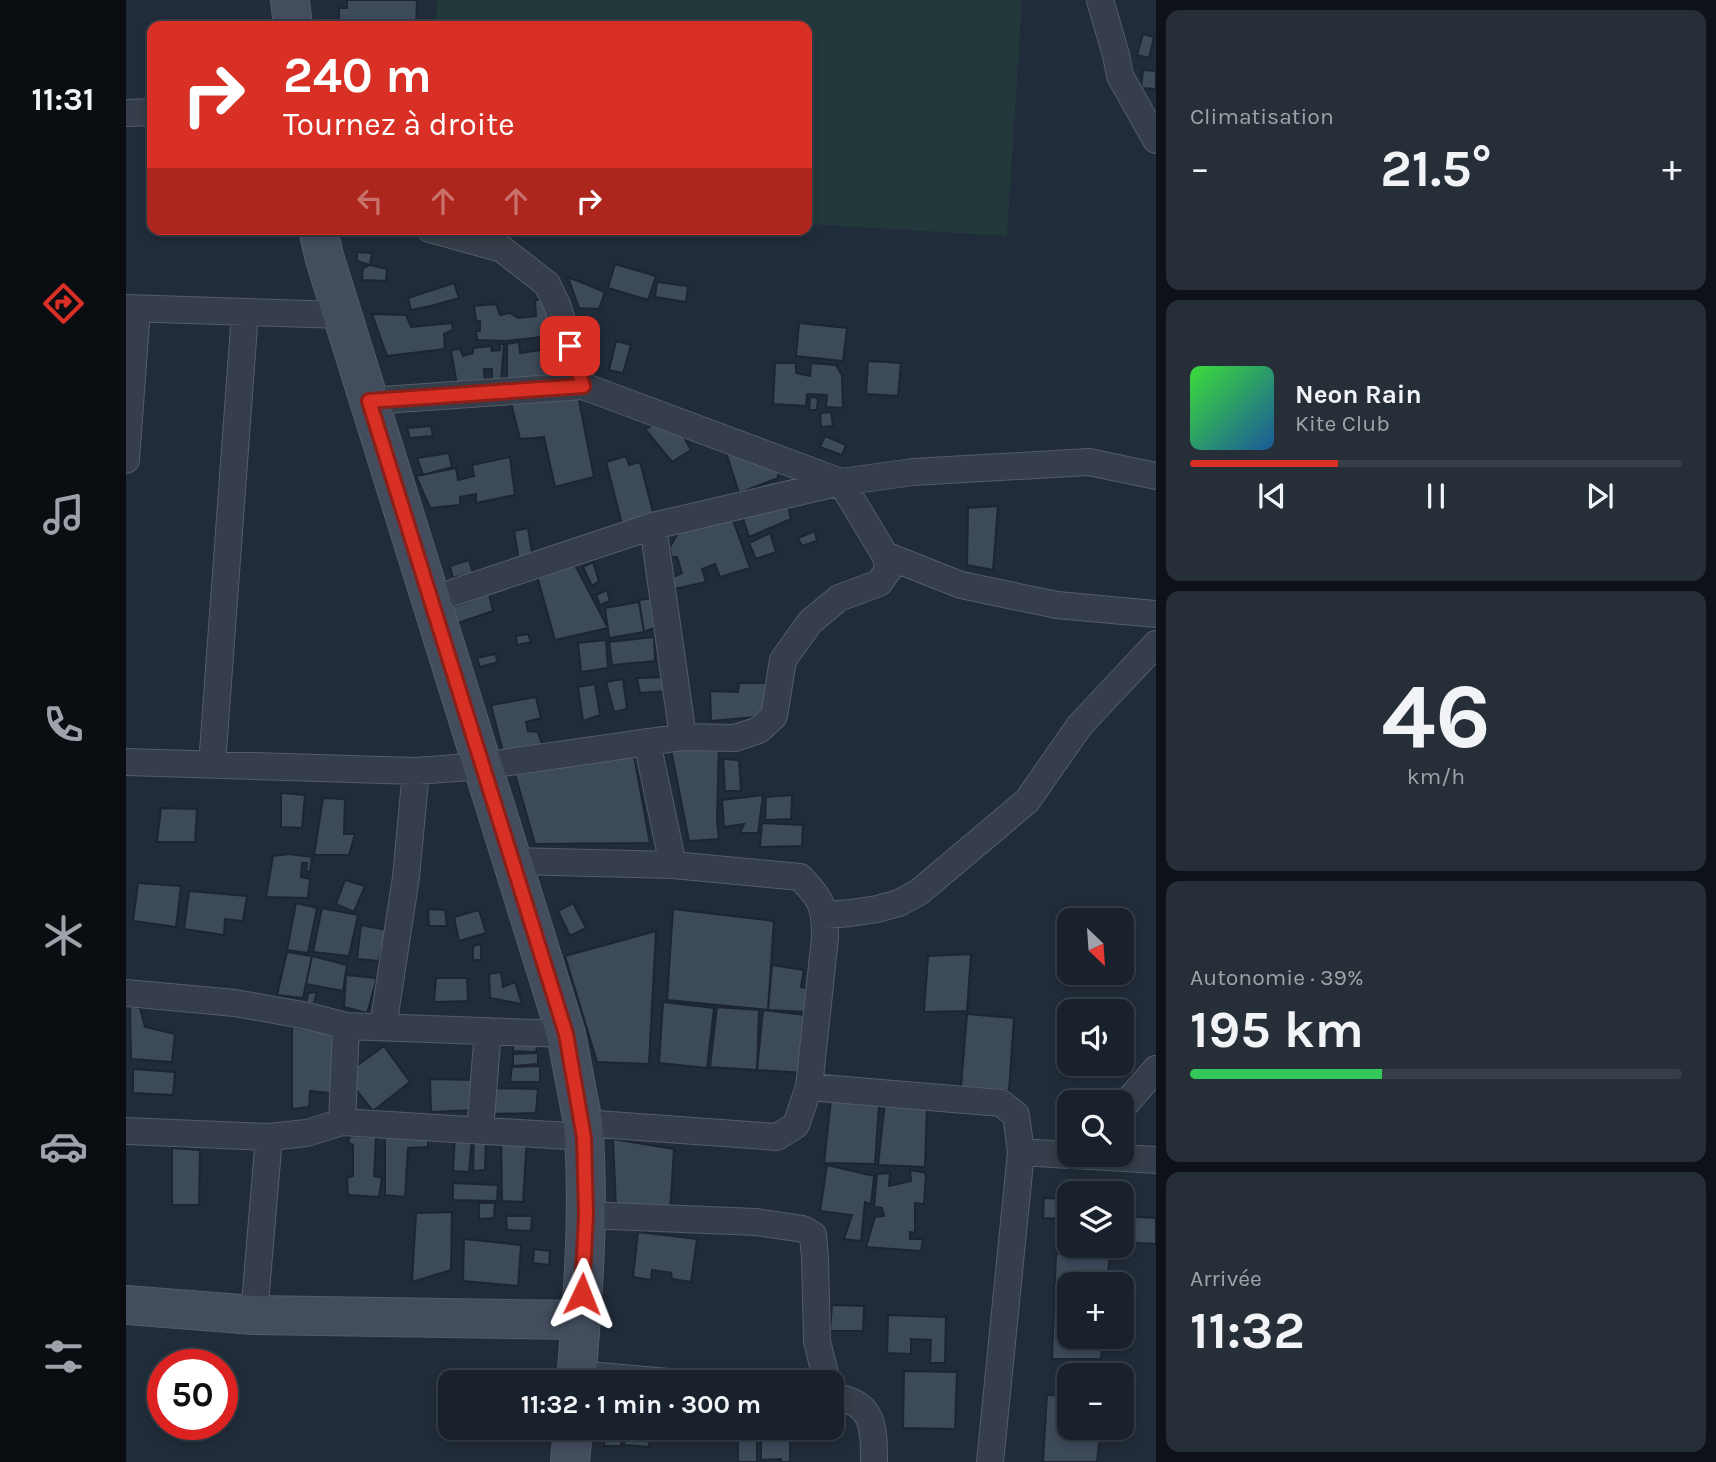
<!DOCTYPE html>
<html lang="fr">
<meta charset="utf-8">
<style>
:root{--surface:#19212c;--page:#262e38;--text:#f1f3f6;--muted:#9fa3a9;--line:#373e48;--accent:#d93025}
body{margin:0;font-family:Karla,sans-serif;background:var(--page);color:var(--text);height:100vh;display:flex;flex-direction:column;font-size:26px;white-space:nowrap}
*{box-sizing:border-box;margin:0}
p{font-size:23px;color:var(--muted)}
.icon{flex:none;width:38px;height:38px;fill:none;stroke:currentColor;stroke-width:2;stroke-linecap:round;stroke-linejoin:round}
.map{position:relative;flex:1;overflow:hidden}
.sheet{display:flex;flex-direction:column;gap:10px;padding:10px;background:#0e1218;width:560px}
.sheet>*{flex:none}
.hud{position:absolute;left:21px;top:21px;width:665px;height:214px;border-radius:14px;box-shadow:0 4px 10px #0003,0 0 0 2px var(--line);background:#d93025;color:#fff;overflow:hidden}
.needle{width:46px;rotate:155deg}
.tools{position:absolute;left:931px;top:908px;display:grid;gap:14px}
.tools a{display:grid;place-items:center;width:77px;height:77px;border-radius:14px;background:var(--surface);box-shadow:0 4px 10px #0003,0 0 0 2px var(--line);font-size:35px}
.speed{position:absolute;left:21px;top:1349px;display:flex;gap:14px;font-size:35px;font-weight:700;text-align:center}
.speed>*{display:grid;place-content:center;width:91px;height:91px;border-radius:50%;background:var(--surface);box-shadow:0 4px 10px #0003,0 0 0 2px var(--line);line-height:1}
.speed .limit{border:10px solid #d22;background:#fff;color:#111}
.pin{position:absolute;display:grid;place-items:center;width:60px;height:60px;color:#fff;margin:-30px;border-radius:14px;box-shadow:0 4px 10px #0006}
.me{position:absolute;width:77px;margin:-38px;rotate:2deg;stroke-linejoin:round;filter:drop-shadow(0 0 5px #0008)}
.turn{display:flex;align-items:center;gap:24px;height:147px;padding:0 21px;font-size:32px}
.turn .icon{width:91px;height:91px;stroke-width:2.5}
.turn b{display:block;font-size:49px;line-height:60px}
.lanes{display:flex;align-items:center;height:66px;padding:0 21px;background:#0003;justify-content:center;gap:35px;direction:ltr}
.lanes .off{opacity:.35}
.big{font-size:52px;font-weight:700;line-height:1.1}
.sheet .tile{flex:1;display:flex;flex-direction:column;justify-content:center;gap:10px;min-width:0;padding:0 24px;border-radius:14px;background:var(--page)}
.sheet .dial{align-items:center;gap:0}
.dial b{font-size:91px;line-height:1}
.song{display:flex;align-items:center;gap:21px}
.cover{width:84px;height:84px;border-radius:10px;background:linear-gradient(135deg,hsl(120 70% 55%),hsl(210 70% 35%))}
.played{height:7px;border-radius:4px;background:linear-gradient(90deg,var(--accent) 30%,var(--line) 30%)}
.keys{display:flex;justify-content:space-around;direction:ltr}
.heat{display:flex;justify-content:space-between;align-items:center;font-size:38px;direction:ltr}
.charge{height:10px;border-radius:5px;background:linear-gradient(90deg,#34c759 39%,var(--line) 0)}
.trip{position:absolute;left:312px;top:1370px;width:406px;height:70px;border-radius:14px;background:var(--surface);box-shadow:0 4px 10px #0003,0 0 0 2px var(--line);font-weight:700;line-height:70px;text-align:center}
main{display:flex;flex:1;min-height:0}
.tabs{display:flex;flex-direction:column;width:126px;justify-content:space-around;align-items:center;background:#0a0d12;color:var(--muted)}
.tabs .icon{width:49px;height:49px}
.tabs .current{color:var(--accent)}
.tabs b{font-size:32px;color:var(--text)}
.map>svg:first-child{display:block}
.green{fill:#23383b}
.building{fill:#3d4a5a;stroke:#1c2531;stroke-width:2}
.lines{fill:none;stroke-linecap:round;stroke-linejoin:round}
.street-casing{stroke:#535c68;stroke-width:28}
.secondary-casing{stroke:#535c68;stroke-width:40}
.street{stroke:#353e4a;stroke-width:26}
.secondary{stroke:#434d5e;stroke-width:38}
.route-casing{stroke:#8d1f18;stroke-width:18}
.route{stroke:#d93025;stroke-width:12}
</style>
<main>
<nav class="tabs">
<b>11:31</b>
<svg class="icon current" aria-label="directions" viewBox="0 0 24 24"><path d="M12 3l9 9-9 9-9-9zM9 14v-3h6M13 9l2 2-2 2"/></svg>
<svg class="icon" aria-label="music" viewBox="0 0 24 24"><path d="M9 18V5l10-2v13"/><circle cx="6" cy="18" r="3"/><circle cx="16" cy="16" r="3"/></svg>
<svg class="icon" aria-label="phone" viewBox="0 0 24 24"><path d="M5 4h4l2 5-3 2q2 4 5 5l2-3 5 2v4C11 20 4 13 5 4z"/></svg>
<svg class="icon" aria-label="climate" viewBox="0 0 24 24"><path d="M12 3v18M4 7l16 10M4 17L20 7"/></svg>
<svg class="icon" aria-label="car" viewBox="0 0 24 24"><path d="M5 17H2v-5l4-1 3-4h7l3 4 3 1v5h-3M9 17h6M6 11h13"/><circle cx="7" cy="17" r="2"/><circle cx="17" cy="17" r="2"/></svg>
<svg class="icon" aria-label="filters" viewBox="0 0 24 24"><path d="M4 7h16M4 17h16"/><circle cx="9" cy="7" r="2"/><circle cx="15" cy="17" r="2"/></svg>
</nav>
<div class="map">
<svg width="1030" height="1462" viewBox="0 0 1030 1462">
<rect width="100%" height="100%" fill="#212c3a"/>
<path class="green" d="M311,0H896L881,236L681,224V26H310Z"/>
<path class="building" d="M221,0H291L290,26H213V8H221Z
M1017,34L1028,37L1023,58L1011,55Z
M1017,70L1030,71V89L1015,88Z
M231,252L246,253L244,265L231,261Z
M489,264L530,276L522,300L482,288Z
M244,265L261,269L260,281L236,280L237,268Z
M442,277L479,292L473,309L453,308Z
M531,282L562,286L560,302L529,297Z
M328,283L333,298L305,306L285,310L282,298Z
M426,298L434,335L380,341L351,340L350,331H354V321H350L348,306L370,304L374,315L384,313L392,318L410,316L409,300Z
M246,314L280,315L285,327L326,323L327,330L318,334L319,349L261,356Z
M673,323L721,328L717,361L670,356Z
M434,337L442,377L381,384V344L393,342L394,353L415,350L414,340Z
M490,341L505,345L497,373L483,370Z
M374,344H378L375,383L366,384V369H358L359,384L331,385L325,350L334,349L337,356L347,353V348L365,346L366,351L374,350Z
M742,361L775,363L772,396L740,394Z
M649,363H670V373L684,376L685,363L710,365L716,375L717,408L700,407L701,395L681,394L680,406L647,404Z
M451,390L468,477L429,487L418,437L394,439L382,391Z
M684,397L692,398L691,410H683Z
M705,412L707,426L695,427L694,413Z
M534,421L550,423L565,450L546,462L519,429Z
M305,426L307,436L284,438L281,428Z
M699,436L720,445L716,455L694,447Z
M598,446L654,461L652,478L613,493Z
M323,453L326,467L297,475L291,458Z
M500,456L503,465L514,462L529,520L497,528L480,462Z
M384,457L389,495L350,503V494L334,497V505L304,508L290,476L330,468L332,480L348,476L346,465Z
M661,502L665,519L623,537L617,519Z
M872,506L867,570L841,565L842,508Z
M607,520L624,568L594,577L589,564L576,569L580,582L548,589L547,577L556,573L551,557H545L544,547L552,533Z
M402,528L407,558L393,561L388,531Z
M689,531L691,541L676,546L672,538Z
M644,533L650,552L630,559L623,543Z
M343,560L347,573L327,578L324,566Z
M467,562L473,581L466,586L457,567Z
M449,565L482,628L429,640L411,576Z
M481,590L484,601L474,605L470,595Z
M363,594L367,611L329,624L324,608Z
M533,597L536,625L518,632L513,600Z
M513,602L518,632L483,638L479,608Z
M402,634L405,642L391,645L390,636Z
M528,637L529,661L486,665L483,642Z
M480,640L482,668L455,672L452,643Z
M369,654L372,662L354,667L351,658Z
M540,677L541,691L514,693L511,678Z
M497,679L501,709L488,712L480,682Z
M613,683H642L640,716L585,721L584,691L612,692Z
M469,684L474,715L457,721L452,687Z
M410,697L415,718L400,722L402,731L412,732L417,747L377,752L365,705Z
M593,741L591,819L593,839L563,841L544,745Z
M508,756L524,843L409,844L387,767Z
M597,759L613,760L615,791H599Z
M155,793L179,795L176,828L155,827Z
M637,795L632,833H614L618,824L598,827L596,800Z
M666,795L665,819L639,820L640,797Z
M197,798L219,799L218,834H229L223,855H188Z
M35,808L71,809L69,842H31Z
M636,823L677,825L676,846L634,847Z
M163,854L186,857L184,872L180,871L181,863H176L175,877L184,879L182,898L140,897L147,856Z
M219,880L239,886L228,912L210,904Z
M12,883L55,886L50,927L7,921Z
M63,891L121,896L117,921L99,919L98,935L58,929Z
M170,903L191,908L182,953L161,950Z
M447,903L460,928L444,936L432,911Z
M196,908L232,915L223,956L187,952Z
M302,909L319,910L321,926H303Z
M547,909L648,921L642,1010L541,1000Z
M353,910L360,933L333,941L328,917Z
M235,925L261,930L253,961L231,959Z
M530,931L523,1064L471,1062L439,956Z
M355,944V960H347V946Z
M161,952L186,956L177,998L151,995Z
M845,954L841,1011L798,1012L802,956Z
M186,956L221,965L217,991L180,984Z
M646,965L678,970L675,987L683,989L681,1012L642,1010Z
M375,972L377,987L389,982L396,1004L364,998L363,974Z
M220,975L251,978L241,1013L218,1007Z
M310,978H341L342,1001L308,1002Z
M191,992L188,1003L180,1004L182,993Z
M537,1002L588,1008L581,1068L533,1063Z
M4,1006L14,1008L19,1027L49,1034L46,1062L5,1059Z
M591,1007L633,1010L631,1070L584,1067Z
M637,1010L679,1015V1073L631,1070Z
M841,1014L888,1018L883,1091L835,1087Z
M166,1027L214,1034L212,1076L205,1075V1093L184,1091L183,1107L166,1109Z
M387,1040L412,1041L410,1052L387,1051Z
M258,1046L284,1082L247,1111L218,1075Z
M412,1053V1064L387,1066V1054Z
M414,1066V1082H384L386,1067Z
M7,1069L49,1072L47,1095L7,1093Z
M304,1079L353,1080L349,1110L305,1112Z
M366,1088L412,1089L410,1113L366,1114Z
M705,1099L753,1105L749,1164L698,1163Z
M759,1101L801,1107L799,1167L752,1165Z
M259,1131L302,1132V1147L282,1148L279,1197L259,1195Z
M329,1135L346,1136L343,1172L327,1171Z
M348,1135L360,1136L359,1170L347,1171Z
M224,1136L250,1137L248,1176L256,1178L253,1197L222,1195L221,1178L227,1176V1145L222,1142Z
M375,1137H401L397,1202L376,1201Z
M487,1139L548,1149L544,1213L490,1209Z
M46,1148L74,1150L73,1205H46Z
M701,1165L748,1176L745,1204L739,1202L735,1241L718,1239L726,1215L694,1211Z
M784,1170L800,1173L798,1204L789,1203V1233L784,1232V1239H797L795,1251L740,1247L749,1217L758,1216L756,1208L748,1207L751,1174L764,1173L763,1186L785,1181Z
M327,1183L372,1185L371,1201L327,1200Z
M918,1198L939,1199L937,1219L917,1218Z
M353,1203H369L368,1218L353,1219Z
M326,1212L325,1270L286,1282L290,1213Z
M380,1216H406L405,1231L381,1230Z
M996,1216L1030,1218V1244L996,1242Z
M512,1232L571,1239L565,1282L546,1279L545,1273L526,1270L525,1280L507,1277Z
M338,1239L395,1245L392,1286L337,1281Z
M408,1249L424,1251L423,1265L407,1263Z
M984,1252L981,1284H943V1337H977L975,1359H926L930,1254Z
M706,1305L738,1306L737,1331H704Z
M762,1315L820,1317L819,1363H804L805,1340L785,1339V1354L761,1353Z
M778,1371L831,1372L829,1429L777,1428Z
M921,1395L943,1396V1428H975L971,1462H917Z
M479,1428H497L495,1446H478Z
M500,1428H525L523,1447L498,1445Z
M612,1428H631V1462H612Z
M635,1428H664V1462H655V1459L635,1460Z"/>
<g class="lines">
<g class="street-casing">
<path id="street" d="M974,0L990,55L994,76L1030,140
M0,113L26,112
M304,229L376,249L421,284L431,305L457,386
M0,308L216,315
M0,460L11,309
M527,526L557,737
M759,555L835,585L931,605L1030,614
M305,600L527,526L715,482L787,472L963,462L1030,476
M521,742L547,865
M0,762L290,771L356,766L557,737L609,738L633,730L648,716L657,660L684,622L713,598L753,583L763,569L759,555L715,482L457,386L243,401
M86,765L119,312
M386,861L547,865L674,877C696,900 699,906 699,938L683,1087L670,1125L651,1137L457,1123
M699,915L725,913L751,909L773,903L793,892L901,801L954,725L1030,644
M0,993L109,1003L182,1016L220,1026L440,1034
M257,1027L280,877L290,771
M683,1087L875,1103L890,1115L895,1152L864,1462
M996,1108L1030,1069
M216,1122L220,1026
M354,1130L362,1031
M0,1131L143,1137
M895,1152L943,1155
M948,1155L1030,1160
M460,1215L630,1222L677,1229L687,1235L689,1258L691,1341L701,1382
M128,1315L143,1137L181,1133L216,1122L458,1137
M451,1374L542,1382
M705,1397C748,1400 748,1427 748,1462"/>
</g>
<g class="secondary-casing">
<path id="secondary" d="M164,0L167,26
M192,229L198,256L440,1034L457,1123C464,1209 457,1297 450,1382
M0,1305L128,1315L455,1320
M444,1462L447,1428"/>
</g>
<use href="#street" class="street"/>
<use href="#secondary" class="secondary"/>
</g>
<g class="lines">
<g class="route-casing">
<path id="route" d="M444,346L457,386L243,401L440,1034L458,1138L460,1215L456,1294"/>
</g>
<use href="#route" class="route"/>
</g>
</svg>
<div class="tools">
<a><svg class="needle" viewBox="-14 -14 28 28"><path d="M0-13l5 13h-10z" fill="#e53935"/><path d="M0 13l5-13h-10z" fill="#9fa3a9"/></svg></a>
<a><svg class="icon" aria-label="sound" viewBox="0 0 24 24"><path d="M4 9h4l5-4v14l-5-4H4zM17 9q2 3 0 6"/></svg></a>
<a><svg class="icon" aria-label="search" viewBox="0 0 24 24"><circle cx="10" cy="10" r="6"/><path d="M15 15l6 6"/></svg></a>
<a><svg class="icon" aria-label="layers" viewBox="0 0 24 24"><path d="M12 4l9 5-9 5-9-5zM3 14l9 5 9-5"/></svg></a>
<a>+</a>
<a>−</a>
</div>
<div class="speed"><div class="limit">50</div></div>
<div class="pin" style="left:444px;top:346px;background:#d93025"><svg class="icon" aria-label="arrive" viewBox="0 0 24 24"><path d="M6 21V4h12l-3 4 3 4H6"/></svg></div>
<svg class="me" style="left:456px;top:1294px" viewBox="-20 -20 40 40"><path d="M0-17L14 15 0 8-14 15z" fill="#d93025" stroke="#fff" stroke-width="4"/></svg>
<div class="trip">11:32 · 1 min · 300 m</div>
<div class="hud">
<div class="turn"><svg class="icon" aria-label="right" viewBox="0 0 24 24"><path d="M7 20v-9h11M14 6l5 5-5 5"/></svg><div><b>240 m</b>Tournez à droite</div></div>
<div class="lanes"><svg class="icon off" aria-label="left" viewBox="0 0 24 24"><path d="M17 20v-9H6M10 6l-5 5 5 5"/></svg><svg class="icon off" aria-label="ahead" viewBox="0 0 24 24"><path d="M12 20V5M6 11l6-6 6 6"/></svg><svg class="icon off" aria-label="ahead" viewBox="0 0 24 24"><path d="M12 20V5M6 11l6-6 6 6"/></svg><svg class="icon" aria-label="right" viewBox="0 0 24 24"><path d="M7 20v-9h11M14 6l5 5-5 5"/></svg></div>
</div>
</div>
<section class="sheet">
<div class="tile"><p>Climatisation</p>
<div class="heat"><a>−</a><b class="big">21.5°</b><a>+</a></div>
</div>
<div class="tile">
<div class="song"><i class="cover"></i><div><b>Neon Rain</b><p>Kite Club</p></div></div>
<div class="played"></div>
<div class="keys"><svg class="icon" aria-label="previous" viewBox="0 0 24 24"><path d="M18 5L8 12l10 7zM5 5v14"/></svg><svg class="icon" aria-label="pause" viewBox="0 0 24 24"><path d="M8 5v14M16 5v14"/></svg><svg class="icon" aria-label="next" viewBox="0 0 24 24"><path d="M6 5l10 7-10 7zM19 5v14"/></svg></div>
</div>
<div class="tile dial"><b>46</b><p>km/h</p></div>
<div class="tile"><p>Autonomie · 39%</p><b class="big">195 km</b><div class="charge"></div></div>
<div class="tile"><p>Arrivée</p><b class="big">11:32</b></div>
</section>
</main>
